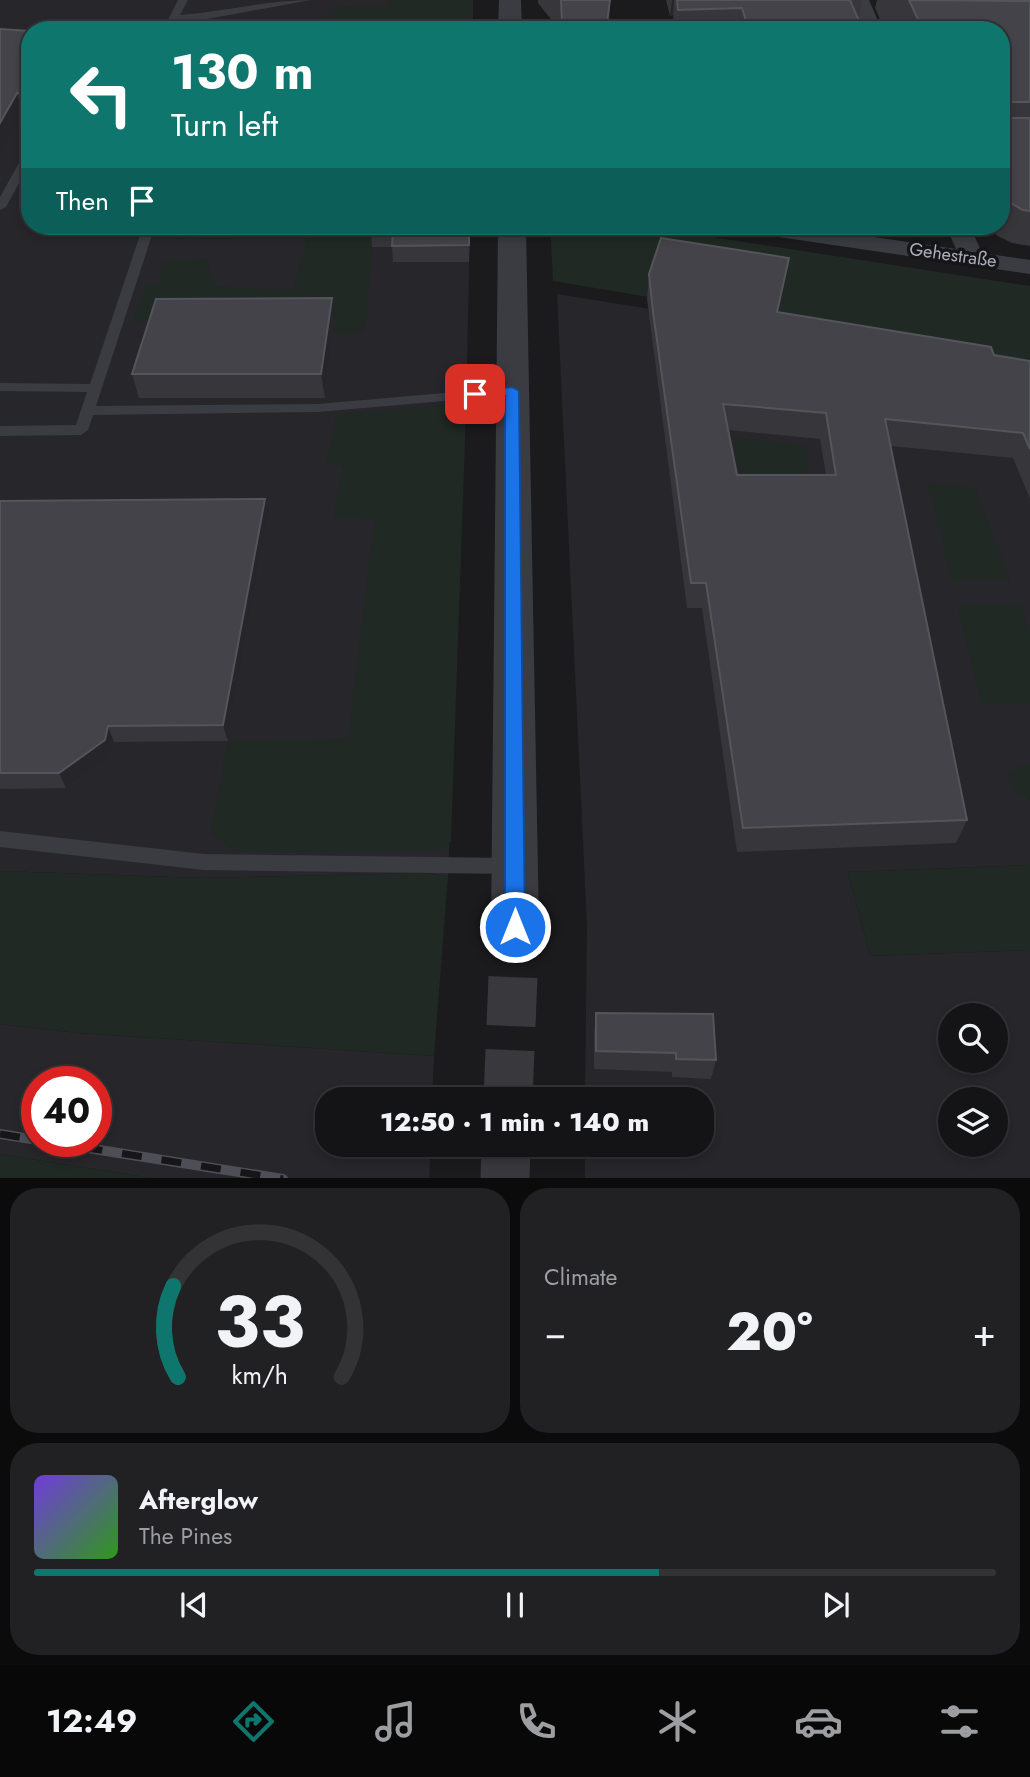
<!DOCTYPE html>
<meta charset="utf-8">
<style>
:root{--surface:#141416;--page:#212123;--text:#f1f3f6;--muted:#9d9ea1;--line:#333335;--accent:#0f766e}
body{margin:0;font-family:Jost,sans-serif;background:var(--page);color:var(--text);height:100vh;display:flex;flex-direction:column;font-size:26px;white-space:nowrap}
*{box-sizing:border-box;margin:0}
p{font-size:23px;color:var(--muted)}
.icon{flex:none;width:38px;height:38px;fill:none;stroke:currentColor;stroke-width:2;stroke-linecap:round;stroke-linejoin:round}
.map{position:relative;height:1178px;overflow:hidden}
.details{display:flex;flex-direction:column;gap:10px;padding:10px;background:#0b0b0c;flex:1}
.details>*{flex:none}
.banner{position:absolute;left:21px;top:21px;width:989px;height:214px;border-radius:28px;box-shadow:0 4px 10px #0003,0 0 0 2px var(--line);background:#0f766e;color:#fff;overflow:hidden}
.fabs{position:absolute;left:938px;top:1003px;display:grid;gap:14px}
.fabs a{display:grid;place-items:center;width:70px;height:70px;border-radius:50%;background:var(--surface);box-shadow:0 4px 10px #0003,0 0 0 2px var(--line);font-size:35px}
.speed{position:absolute;left:21px;top:1066px;display:flex;gap:14px;font-size:35px;font-weight:700;text-align:center}
.speed>*{display:grid;place-content:center;width:91px;height:91px;border-radius:50%;background:var(--surface);box-shadow:0 4px 10px #0003,0 0 0 2px var(--line);line-height:1}
.speed .limit{border:10px solid #d22;background:#fff;color:#111}
.pin{position:absolute;display:grid;place-items:center;width:60px;height:60px;color:#fff;margin:-30px;border-radius:14px;box-shadow:0 4px 10px #0006}
.me{position:absolute;width:77px;margin:-38px;rotate:0deg;stroke-linejoin:round;filter:drop-shadow(0 0 5px #0008)}
.turn{display:flex;align-items:center;gap:24px;height:147px;padding:0 35px;font-size:32px}
.turn .icon{width:91px;height:91px;stroke-width:2.5}
.turn b{display:block;font-size:49px;line-height:60px}
.then{display:flex;align-items:center;height:66px;padding:0 35px;background:#0003;gap:14px;font-size:26px}
.big{font-size:52px;font-weight:800;line-height:1.1}
.details .card{flex:1;display:flex;flex-direction:column;justify-content:center;gap:10px;min-width:0;padding:0 24px;border-radius:28px;background:var(--page)}
.details .dial{align-items:center;gap:0}
.dial svg{height:182px;overflow:visible;fill:none;stroke:var(--line);stroke-width:7;stroke-linecap:round;text-anchor:middle}
.dial text{fill:var(--text);stroke:none}
.song{display:flex;align-items:center;gap:21px}
.cover{width:84px;height:84px;border-radius:10px;background:linear-gradient(135deg,hsl(260 70% 55%),hsl(110 70% 35%))}
.played{height:7px;border-radius:4px;background:linear-gradient(90deg,var(--accent) 65%,var(--line) 65%)}
.keys{display:flex;justify-content:space-around;direction:ltr}
.heat{display:flex;justify-content:space-between;align-items:center;font-size:38px;direction:ltr}
.details .tiles{flex:1;display:grid;gap:10px;grid-template-columns:1fr 1fr}
.card:last-child{grid-column:span 2}
.trip{position:absolute;left:315px;top:1087px;width:399px;height:70px;border-radius:28px;background:var(--surface);box-shadow:0 4px 10px #0003,0 0 0 2px var(--line);font-weight:800;line-height:70px;text-align:center}
.tab-bar{display:flex;height:112px;justify-content:space-around;align-items:center;background:#080809;color:var(--muted)}
.tab-bar .icon{width:49px;height:49px}
.tab-bar .selected{color:var(--accent)}
.tab-bar b{font-size:32px;color:var(--text)}
.map>svg:first-child{display:block}
.built{fill:#27262a;fill-rule:evenodd}
.green{fill:#202923}
.lines{fill:none;stroke-linecap:round;stroke-linejoin:round}
.tertiary-tunnel{stroke:#38383d;stroke-width:49;stroke-dasharray:49 24;stroke-linecap:butt}
.service{fill:#3b3b42;fill-rule:evenodd}
.minor{fill:#3b3b42;fill-rule:evenodd}
.tertiary{fill:#3b3b42;fill-rule:evenodd}
.rail-casing{stroke:#4e4e57;stroke-width:10}
.rail{stroke:#161518;stroke-width:7;stroke-dasharray:20;stroke-linecap:butt}
.wall{fill:#37363b;fill-rule:evenodd}
.shaded-wall{fill:#262529}
.building{fill:#434349;stroke:#54545b;stroke-width:2;fill-rule:evenodd}
.route{fill:#1a73e8;stroke:#114b97;stroke-width:2}
.labels{text-anchor:middle;stroke-width:7;stroke-linejoin:round;paint-order:stroke}
.far-street-label{font-size:18px;fill:#acaebd;stroke:#161518}
</style>
<div class="map">
<svg width="1030" height="1179" viewBox="0 0 1030 1179">
<rect width="100%" height="100%" fill="#1b1a1d"/>
<path class="built" d="M0,0H473V30H30V226H470L466,411L448,877L426,873L203,878L0,871Z
M557,294L1030,370V865L848,872L870,956L1030,950V1178H585V1145L702,1144V1099H585L587,926ZM950,1015H996V1060H950ZM950,1099H996V1144H950Z
M0,1024L78,1033L434,1056L432,1099H327V1144L431,1145L429,1178H151L0,1154ZM37,1082H96V1141H37Z"/>
<path class="green" d="M389,0H473V30H347V25L318,22L338,6L387,7Z
M175,226H239L233,238L170,237Z
M311,226H375L364,332L334,334L335,322H132L147,284H159L164,261L208,259L214,287L293,290Z
M550,226H641L1030,286V361L553,281Z
M461,404L466,411L451,841L440,851L236,852L211,833L228,741L348,739L375,518L334,517L343,465L326,464L337,414Z
M733,438L805,445L810,483H741Z
M928,483L975,488L1010,581H952Z
M1019,604L1030,634V703H981L958,605Z
M1016,764H1030V801L1027,795L1016,796L1007,772L1018,771Z
M1030,865V950L870,956L848,872Z
M0,871L203,878L426,873L448,877L434,1056L78,1033L0,1024Z
M0,1154L151,1178H0Z"/>
<g class="lines">
<path class="tertiary-tunnel" d="M508,1099L515,927
M505,1179L506,1144"/>
<path class="service" d="M178,0H188L180,15C224,12 267,0 311,0L207,19L177,21L173,30H163Z
M30,149V163L6,207L0,210V197L25,152Z
M143,226H155L96,406L318,404L512,387L519,391L512,395L318,412L93,415L88,430L81,435L0,436V426L76,425L87,392L0,391V383L90,384Z
M0,831L204,854L511,858L518,860L520,866L518,872L511,874L204,870L0,847Z"/>
<path class="minor" d="M851,0H869L882,30H863Z
M740,226H798L956,249L946,226H970L982,253L1030,260V274L752,233L744,231Z"/>
<path class="tertiary" d="M499,0H521L522,30H498Z
M498,226H526L539,927L532,943L515,949L498,943L491,927Z"/>
<g class="rail-casing">
<path id="rail" d="M0,1134L37,1140
M43,1141L283,1179"/>
</g>
<use href="#rail" class="rail"/>
</g>
<path class="wall" d="M538,0H610L609,30H557L558,28L538,3Z
M666,0H862L859,20L863,30H674L673,15L670,16Z
M877,0H1030V246L1012,243L996,235L992,226H1001V30H901L899,24H882L875,8Z
M0,29L30,31V115H23L0,157Z
M470,226L469,262H393L392,247H372L371,231Z
M789,258L778,312L994,355L1030,361V499L1013,458L891,446L967,820L956,843L737,852L702,608H687L647,299L649,274ZM728,430L820,439L826,475H737Z
M335,322L325,398H139L132,374Z
M0,501L268,516L228,741L114,742L111,756L66,788L0,789Z
M596,1013L716,1060L711,1079L672,1077V1072L594,1069V1033Z"/>
<path class="shaded-wall" d="M610,0L609,30H606Z
M672,0H674L673,15L670,16Z
M17,93L23,115L0,157V123Z
M789,258L785,283L772,337L777,312Z
M332,298L335,322L325,398L321,374Z
M265,499L268,516L228,741L223,725Z
M108,726L114,742L111,756L66,788L59,773Z"/>
<path class="building" d="M561,0H610L606,30H557L562,22Z
M677,0H850L863,30H749L742,8L678,10Z
M909,0L1030,1V102H1009V118H1030V211L1023,210L1007,201L1001,190V30H923Z
M0,29L30,31V93H17L0,123Z
M372,226H469V245L392,246L393,231H371Z
M661,238L789,258L777,312L991,347L994,355L1030,361V449L1023,433L885,419L967,820L743,828L706,583H691L653,312L649,274ZM723,404L826,413L836,475H737Z
M332,298L321,374H132L156,299Z
M265,499L223,725L108,726L105,740L59,773H0V501Z
M596,1013L713,1014L716,1060L676,1059V1053L596,1051Z"/>
<path class="route" d="M512,387L519,391L525,927L522,933L515,936L508,933L505,927V396L475,399L468,394L475,390Z"/>
<g class="labels">
<g class="far-street-label">
<text transform="translate(953 255) rotate(8)" y="6">Gehestraße</text>
</g>
</g>
</svg>
<div class="fabs">
<a><svg class="icon" aria-label="search" viewBox="0 0 24 24"><circle cx="10" cy="10" r="6"/><path d="M15 15l6 6"/></svg></a>
<a><svg class="icon" aria-label="layers" viewBox="0 0 24 24"><path d="M12 4l9 5-9 5-9-5zM3 14l9 5 9-5"/></svg></a>
</div>
<div class="speed"><div class="limit">40</div></div>
<div class="pin" style="left:475px;top:394px;background:#d93025"><svg class="icon" aria-label="arrive" viewBox="0 0 24 24"><path d="M6 21V4h12l-3 4 3 4H6"/></svg></div>
<svg class="me" style="left:515px;top:927px" viewBox="-20 -20 40 40"><circle r="17" fill="#1a73e8" stroke="#fff" stroke-width="3"/><path d="M0-11L8 9 0 5-8 9z" fill="#fff"/></svg>
<div class="trip">12:50 · 1 min · 140 m</div>
<div class="banner">
<div class="turn"><svg class="icon" aria-label="left" viewBox="0 0 24 24"><path d="M17 20v-9H6M10 6l-5 5 5 5"/></svg><div><b>130 m</b>Turn left</div></div>
<div class="then">Then<svg class="icon" aria-label="arrive" viewBox="0 0 24 24"><path d="M6 21V4h12l-3 4 3 4H6"/></svg></div>
</div>
</div>
<section class="details">
<div class="tiles">
<div class="card dial"><svg viewBox="0 0 100 80">
<path d="M14 69A42 42 0 1 1 86 69"/>
<path d="M14 69A42 42 0 0 1 12 29" stroke="#0f766e"/>
<text x="50" y="56" font-size="32" font-weight="700">33</text>
<text x="50" y="72" font-size="11">km/h</text>
</svg></div>
<div class="card"><p>Climate</p>
<div class="heat"><a>−</a><b class="big">20°</b><a>+</a></div>
</div>
<div class="card">
<div class="song"><i class="cover"></i><div><b>Afterglow</b><p>The Pines</p></div></div>
<div class="played"></div>
<div class="keys"><svg class="icon" aria-label="previous" viewBox="0 0 24 24"><path d="M18 5L8 12l10 7zM5 5v14"/></svg><svg class="icon" aria-label="pause" viewBox="0 0 24 24"><path d="M8 5v14M16 5v14"/></svg><svg class="icon" aria-label="next" viewBox="0 0 24 24"><path d="M6 5l10 7-10 7zM19 5v14"/></svg></div>
</div>
</div>
</section>
<nav class="tab-bar">
<b>12:49</b>
<svg class="icon selected" aria-label="directions" viewBox="0 0 24 24"><path d="M12 3l9 9-9 9-9-9zM9 14v-3h6M13 9l2 2-2 2"/></svg>
<svg class="icon" aria-label="music" viewBox="0 0 24 24"><path d="M9 18V5l10-2v13"/><circle cx="6" cy="18" r="3"/><circle cx="16" cy="16" r="3"/></svg>
<svg class="icon" aria-label="phone" viewBox="0 0 24 24"><path d="M5 4h4l2 5-3 2q2 4 5 5l2-3 5 2v4C11 20 4 13 5 4z"/></svg>
<svg class="icon" aria-label="climate" viewBox="0 0 24 24"><path d="M12 3v18M4 7l16 10M4 17L20 7"/></svg>
<svg class="icon" aria-label="car" viewBox="0 0 24 24"><path d="M5 17H2v-5l4-1 3-4h7l3 4 3 1v5h-3M9 17h6M6 11h13"/><circle cx="7" cy="17" r="2"/><circle cx="17" cy="17" r="2"/></svg>
<svg class="icon" aria-label="filters" viewBox="0 0 24 24"><path d="M4 7h16M4 17h16"/><circle cx="9" cy="7" r="2"/><circle cx="15" cy="17" r="2"/></svg>
</nav>
